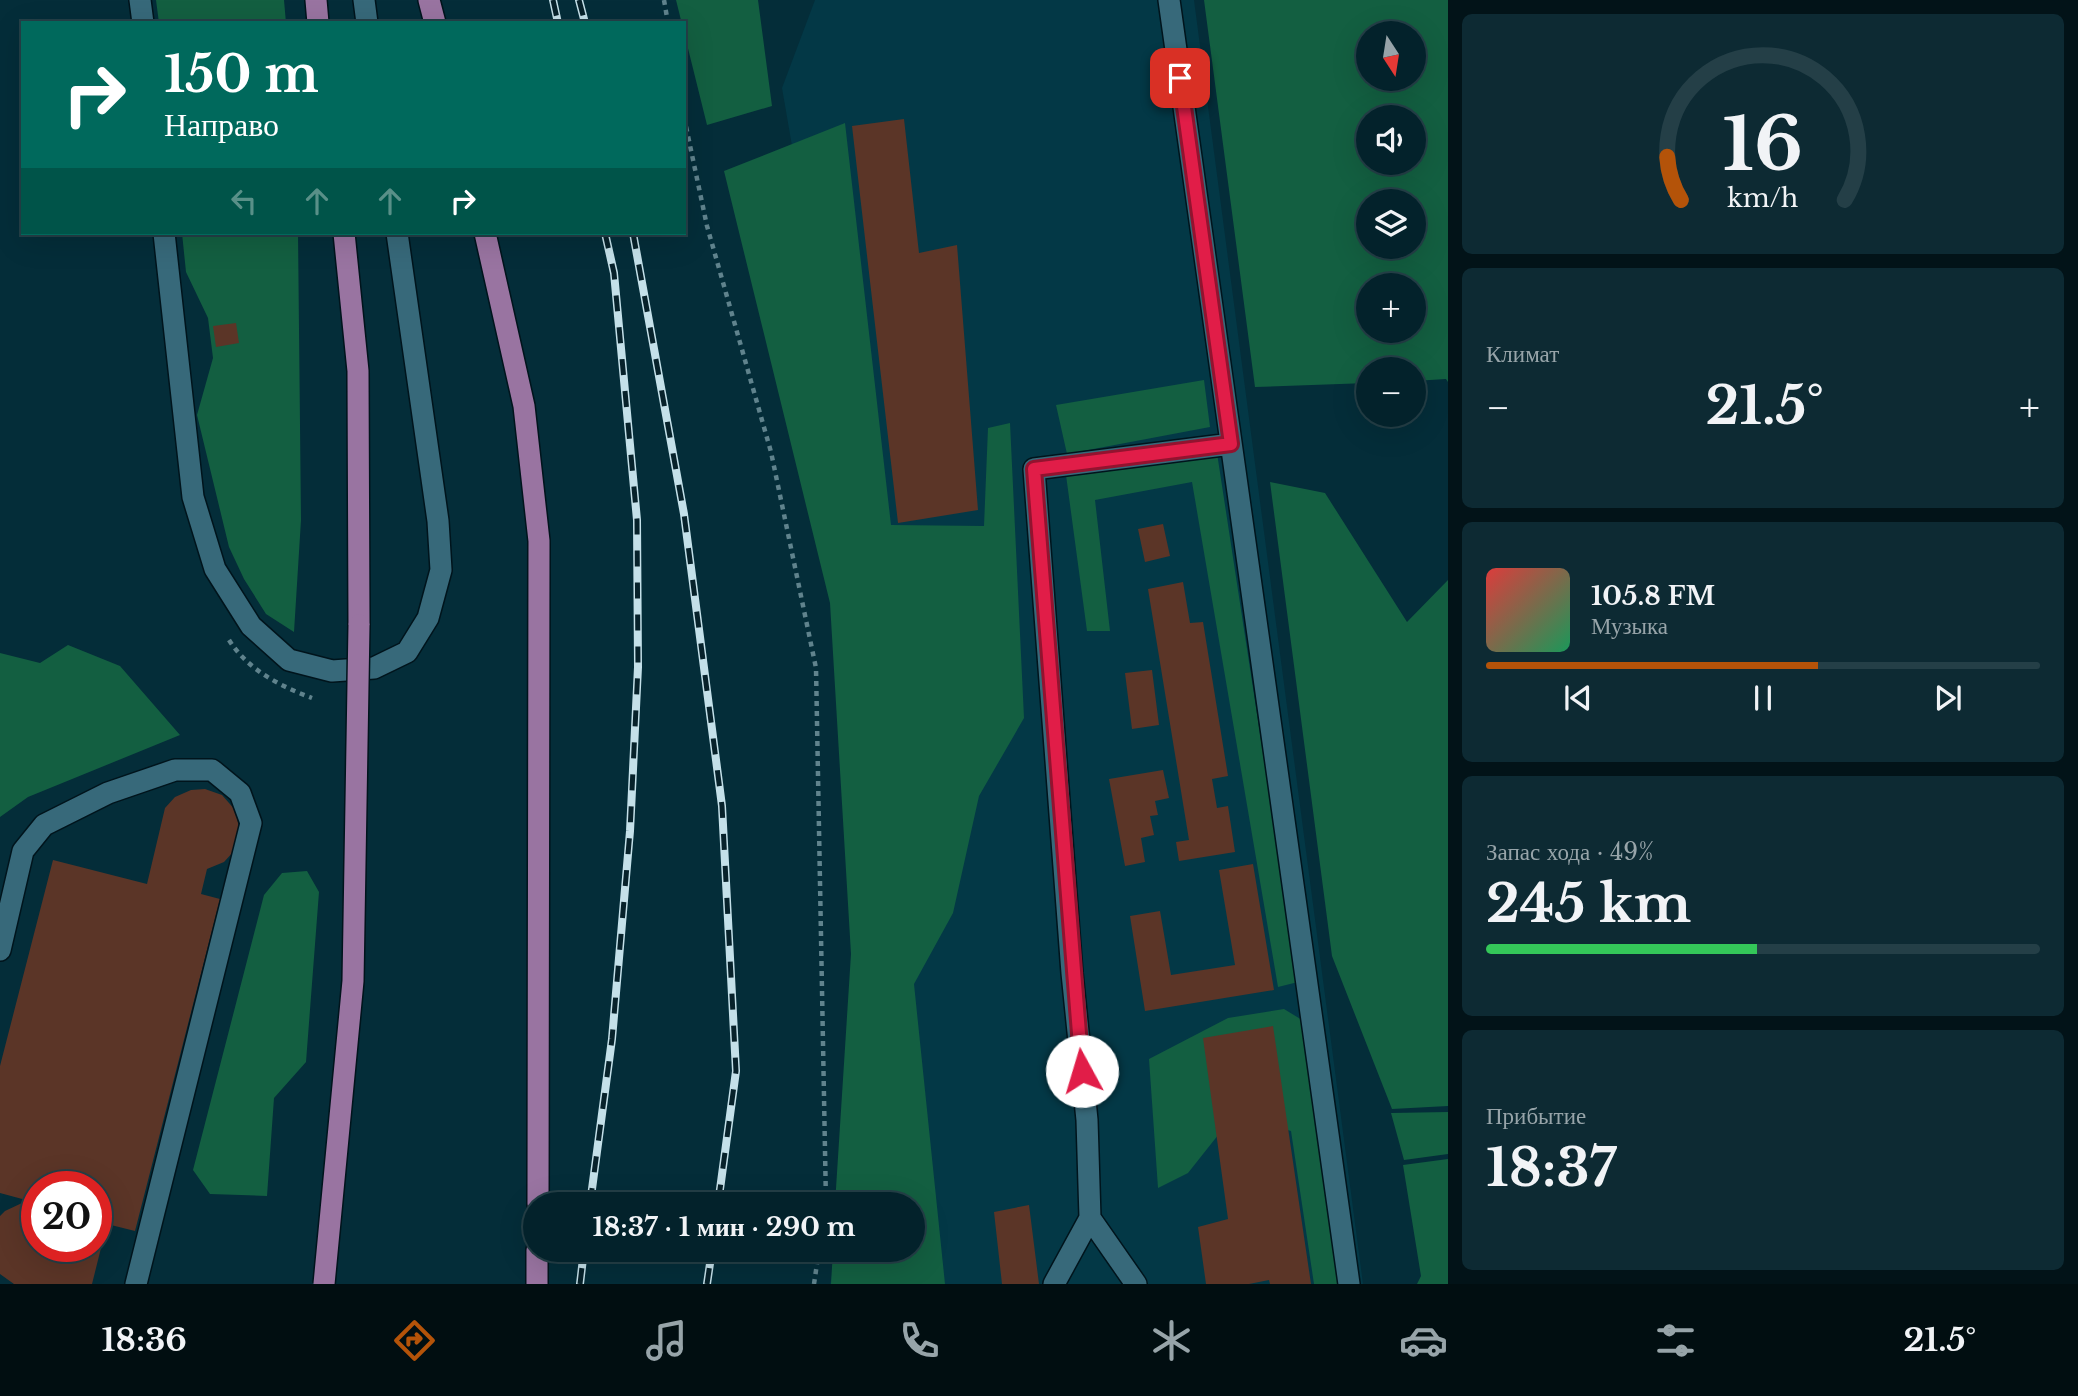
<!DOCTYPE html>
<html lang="ru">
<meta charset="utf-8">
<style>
:root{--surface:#03222b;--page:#0d2a33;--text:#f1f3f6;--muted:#97a4a9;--line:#243f47;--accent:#b45309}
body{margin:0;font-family:"Libre Baskerville",serif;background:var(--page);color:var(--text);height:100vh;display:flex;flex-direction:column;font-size:26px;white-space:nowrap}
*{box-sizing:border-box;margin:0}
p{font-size:23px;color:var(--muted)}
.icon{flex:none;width:38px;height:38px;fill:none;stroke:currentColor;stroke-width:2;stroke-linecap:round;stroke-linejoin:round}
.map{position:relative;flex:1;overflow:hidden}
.sheet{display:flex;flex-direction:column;gap:14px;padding:14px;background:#021318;width:630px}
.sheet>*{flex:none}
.banner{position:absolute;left:21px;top:21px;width:665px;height:214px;border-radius:0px;box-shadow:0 7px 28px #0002,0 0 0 2px var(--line);background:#00695c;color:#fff;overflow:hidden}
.needle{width:46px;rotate:168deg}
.buttons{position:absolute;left:1356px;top:21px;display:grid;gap:14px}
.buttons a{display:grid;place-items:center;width:70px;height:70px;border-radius:50%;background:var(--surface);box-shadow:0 7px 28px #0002,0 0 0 2px var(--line);font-size:35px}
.speed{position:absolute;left:21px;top:1171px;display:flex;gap:14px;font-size:35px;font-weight:700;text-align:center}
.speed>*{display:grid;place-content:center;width:91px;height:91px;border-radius:50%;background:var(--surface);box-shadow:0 7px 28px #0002,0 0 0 2px var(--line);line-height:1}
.speed .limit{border:10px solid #d22;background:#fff;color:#111}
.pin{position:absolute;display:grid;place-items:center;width:60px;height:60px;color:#fff;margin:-30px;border-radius:14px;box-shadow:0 4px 10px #0006}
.me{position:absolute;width:77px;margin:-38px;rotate:354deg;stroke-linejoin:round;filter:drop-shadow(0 0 5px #0008)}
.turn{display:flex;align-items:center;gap:24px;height:147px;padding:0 28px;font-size:32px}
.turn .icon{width:91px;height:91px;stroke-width:2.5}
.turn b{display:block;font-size:49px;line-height:60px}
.lanes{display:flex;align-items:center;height:66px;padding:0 28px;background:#0003;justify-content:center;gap:35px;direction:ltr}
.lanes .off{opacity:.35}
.big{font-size:52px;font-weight:700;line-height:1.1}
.sheet .tile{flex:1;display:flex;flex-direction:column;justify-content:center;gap:10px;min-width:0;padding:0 24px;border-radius:10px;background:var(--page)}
.sheet .dial{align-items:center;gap:0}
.dial svg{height:182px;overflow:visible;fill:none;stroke:var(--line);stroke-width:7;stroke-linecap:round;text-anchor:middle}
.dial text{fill:var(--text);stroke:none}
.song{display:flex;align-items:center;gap:21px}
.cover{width:84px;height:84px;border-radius:10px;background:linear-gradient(135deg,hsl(0 70% 55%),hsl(150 70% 35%))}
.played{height:7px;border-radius:4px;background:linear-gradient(90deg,var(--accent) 60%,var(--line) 60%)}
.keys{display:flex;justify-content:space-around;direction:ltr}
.heat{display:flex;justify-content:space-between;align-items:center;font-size:38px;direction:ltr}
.charge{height:10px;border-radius:5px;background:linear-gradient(90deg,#34c759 49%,var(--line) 0)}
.trip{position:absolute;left:523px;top:1192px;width:402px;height:70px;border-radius:35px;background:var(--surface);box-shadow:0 7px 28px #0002,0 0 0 2px var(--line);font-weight:700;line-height:70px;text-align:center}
.menu{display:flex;height:112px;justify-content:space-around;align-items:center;background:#010e11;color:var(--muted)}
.menu .icon{width:49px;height:49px}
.menu .active{color:var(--accent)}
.menu b{font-size:32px;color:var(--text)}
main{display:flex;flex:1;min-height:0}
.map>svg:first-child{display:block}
.built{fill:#033846}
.green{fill:#135f41;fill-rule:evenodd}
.building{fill:#5b3527}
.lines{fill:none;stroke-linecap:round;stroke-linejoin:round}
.minor-casing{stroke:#00141c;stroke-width:24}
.major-casing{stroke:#00141c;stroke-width:24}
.path{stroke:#60838d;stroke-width:4.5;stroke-dasharray:5 5;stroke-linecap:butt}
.minor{stroke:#37697a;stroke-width:21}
.major{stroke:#9974a1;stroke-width:21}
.rail-casing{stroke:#c4e0e9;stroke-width:8}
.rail{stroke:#07222b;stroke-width:5;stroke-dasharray:16;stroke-linecap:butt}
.major-bridge-casing{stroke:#00141c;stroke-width:24;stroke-linecap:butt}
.major-bridge{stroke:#9974a1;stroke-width:21}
.route-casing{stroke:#92132f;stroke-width:18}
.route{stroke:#e11d48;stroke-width:12}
</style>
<main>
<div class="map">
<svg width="1448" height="1284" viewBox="0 0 1448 1284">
<rect width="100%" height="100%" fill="#042d39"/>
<path class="built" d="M815,0H1194L1363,1284H830L837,1250H914V1204H846L915,857L782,88Z"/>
<path class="green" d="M156,0H284L286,23H159Z
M676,0H758L772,106L707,125Z
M1204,0H1448V382L1446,379L1414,381V369H1368V383L1255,387ZM1368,33H1414V79H1368ZM1368,117H1414V163H1368ZM1368,201H1414V247H1368ZM1368,285H1414V331H1368Z
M845,123L891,525L984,526L988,428L1010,423L1024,718L979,796L953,913L914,984L945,1284H831L833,1250H914V1204H835L851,954L830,603L724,171Z
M182,233H298L301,520L294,632L266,614L244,579L229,547L197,415L213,358L208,318L186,272Z
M1204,380L1210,427L1067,454L1056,405Z
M1217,453L1298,982L1278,987L1192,482L1095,500L1110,631H1087L1066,475Z
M1270,482L1325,493L1407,622L1448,580V1106L1392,1109L1332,956Z
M68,645L120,666L180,735L28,797L0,817V653L40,663Z
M307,871L319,892L306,1062L274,1098L267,1196L210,1194L193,1170L264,895L282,873Z
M1284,1009L1307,1023L1344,1284H1314L1291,1131L1234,1115L1188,1173L1158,1188L1149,1059L1228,1018Z
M1448,1112V1154L1404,1160L1391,1113Z
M1448,1159V1284H1417L1421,1276L1403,1165Z"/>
<path class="building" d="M904,119L919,253L957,245L978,510L898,523L852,126Z
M236,323L239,343L216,347L213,326Z
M1163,524L1170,556L1145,562L1138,529Z
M1183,582L1190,623L1203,622L1228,776L1212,779L1217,808L1228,806L1235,852L1179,861L1176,842L1189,840L1148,589Z
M1152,670L1159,725L1132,729L1125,673Z
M1163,770L1169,798L1155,801L1158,815L1150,816L1154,835L1141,838L1145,862L1125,866L1109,779Z
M205,789L222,795L236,811L240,835L234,851L224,862L207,869L201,894L220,899L135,1231L107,1224L92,1284H14L0,1274V1216L5,1211L22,1203H37V1246H96V1186H37V1203L0,1193V1066L53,860L147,884L165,808L175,797L191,790Z
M1253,864L1274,990L1145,1011L1130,916L1160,911L1171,975L1235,965L1219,870Z
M1273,1026L1311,1284H1270L1269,1280L1249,1284H1206L1198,1227L1228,1219L1203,1038Z
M1029,1205L1039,1284H1002L994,1212Z"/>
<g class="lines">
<g class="minor-casing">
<path id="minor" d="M140,0L143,23
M364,0L367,23
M1169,0L1349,1284
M164,233L193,497L215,569L251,626L289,660L332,671L374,668L407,652L428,618L441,570L438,521L397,233
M0,950L23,851L44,825L108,793L175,770H212L240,793L251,823L136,1284
M1054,1284L1090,1218
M1136,1284L1090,1218L1087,1120L1072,973L1034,469L1231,444"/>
</g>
<g class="major-casing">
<path id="major" d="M316,0L318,23
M429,0L435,23
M344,233L358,371L359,625
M485,233L524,406L539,541L538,1204
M537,1284V1250"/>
</g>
<path class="path" d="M664,0L668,23
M684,117L707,226L771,452L816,668L826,1204
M229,640C248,670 280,686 312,698
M814,1284L819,1250"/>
<use href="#minor" class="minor"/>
<use href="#major" class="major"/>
<g class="rail-casing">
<path id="rail" d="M553,0L558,23
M579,0L585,23
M633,233L684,514L722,806L736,1071L718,1204
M590,1204L612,1039L630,831L638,667L637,520L614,273L605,233
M580,1284L584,1250
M707,1284L712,1250"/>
</g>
<use href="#rail" class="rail"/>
<g class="major-bridge-casing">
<path id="major-bridge" d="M324,1284L353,981L359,625"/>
</g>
<use href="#major-bridge" class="major-bridge"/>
</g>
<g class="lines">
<g class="route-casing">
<path id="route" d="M1082,1071L1034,469L1231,444L1180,78"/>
</g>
<use href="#route" class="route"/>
</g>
</svg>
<div class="buttons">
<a><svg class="needle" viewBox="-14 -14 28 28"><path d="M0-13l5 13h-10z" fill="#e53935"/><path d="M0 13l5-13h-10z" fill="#97a4a9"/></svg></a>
<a><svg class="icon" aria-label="sound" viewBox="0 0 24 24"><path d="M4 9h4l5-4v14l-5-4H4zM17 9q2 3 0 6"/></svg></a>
<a><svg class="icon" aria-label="layers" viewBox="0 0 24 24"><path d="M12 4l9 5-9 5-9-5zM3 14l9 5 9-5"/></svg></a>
<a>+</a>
<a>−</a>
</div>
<div class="speed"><div class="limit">20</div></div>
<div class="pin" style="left:1180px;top:78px;background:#d93025"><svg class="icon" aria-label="arrive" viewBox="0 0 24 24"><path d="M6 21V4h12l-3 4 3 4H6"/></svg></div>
<svg class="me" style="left:1082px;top:1071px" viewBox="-20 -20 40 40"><circle r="19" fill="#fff"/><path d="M0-13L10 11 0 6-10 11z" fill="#e11d48"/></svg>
<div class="trip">18:37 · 1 мин · 290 m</div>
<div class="banner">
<div class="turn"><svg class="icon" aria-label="right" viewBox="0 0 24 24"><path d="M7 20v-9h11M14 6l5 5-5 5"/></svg><div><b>150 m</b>Направо</div></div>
<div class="lanes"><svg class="icon off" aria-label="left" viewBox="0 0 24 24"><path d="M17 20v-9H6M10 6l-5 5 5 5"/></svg><svg class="icon off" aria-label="ahead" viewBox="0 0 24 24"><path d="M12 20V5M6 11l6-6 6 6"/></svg><svg class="icon off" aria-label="ahead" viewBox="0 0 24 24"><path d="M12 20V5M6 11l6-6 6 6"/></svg><svg class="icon" aria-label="right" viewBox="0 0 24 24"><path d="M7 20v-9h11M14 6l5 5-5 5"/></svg></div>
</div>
</div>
<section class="sheet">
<div class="tile dial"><svg viewBox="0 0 100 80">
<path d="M14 69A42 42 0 1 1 86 69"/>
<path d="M14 69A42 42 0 0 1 8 50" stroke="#b45309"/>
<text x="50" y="56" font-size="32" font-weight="700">16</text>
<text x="50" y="72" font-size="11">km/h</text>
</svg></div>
<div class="tile"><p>Климат</p>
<div class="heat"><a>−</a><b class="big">21.5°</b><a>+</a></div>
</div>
<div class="tile">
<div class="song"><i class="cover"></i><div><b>105.8 FM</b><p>Музыка</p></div></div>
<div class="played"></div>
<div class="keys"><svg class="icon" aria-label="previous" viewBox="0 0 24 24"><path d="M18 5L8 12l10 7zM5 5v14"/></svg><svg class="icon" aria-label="pause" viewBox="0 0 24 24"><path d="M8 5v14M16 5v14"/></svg><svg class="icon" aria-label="next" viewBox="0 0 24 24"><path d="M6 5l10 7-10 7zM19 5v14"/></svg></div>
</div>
<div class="tile"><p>Запас хода · 49%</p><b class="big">245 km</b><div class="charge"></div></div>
<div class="tile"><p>Прибытие</p><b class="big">18:37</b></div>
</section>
</main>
<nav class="menu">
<b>18:36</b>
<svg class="icon active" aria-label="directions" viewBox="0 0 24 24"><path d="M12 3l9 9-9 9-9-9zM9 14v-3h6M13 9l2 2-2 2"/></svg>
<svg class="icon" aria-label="music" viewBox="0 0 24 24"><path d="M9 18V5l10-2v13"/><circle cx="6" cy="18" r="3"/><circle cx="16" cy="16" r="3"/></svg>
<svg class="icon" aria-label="phone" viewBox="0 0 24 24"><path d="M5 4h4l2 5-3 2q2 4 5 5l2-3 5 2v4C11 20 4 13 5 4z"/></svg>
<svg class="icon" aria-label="climate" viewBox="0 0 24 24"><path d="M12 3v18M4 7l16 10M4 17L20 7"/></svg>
<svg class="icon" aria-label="car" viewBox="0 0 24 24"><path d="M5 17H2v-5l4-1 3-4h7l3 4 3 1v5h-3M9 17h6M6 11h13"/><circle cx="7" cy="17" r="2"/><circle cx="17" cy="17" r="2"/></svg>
<svg class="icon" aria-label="filters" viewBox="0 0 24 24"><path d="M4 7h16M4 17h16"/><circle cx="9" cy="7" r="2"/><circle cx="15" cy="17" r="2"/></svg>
<b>21.5°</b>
</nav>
